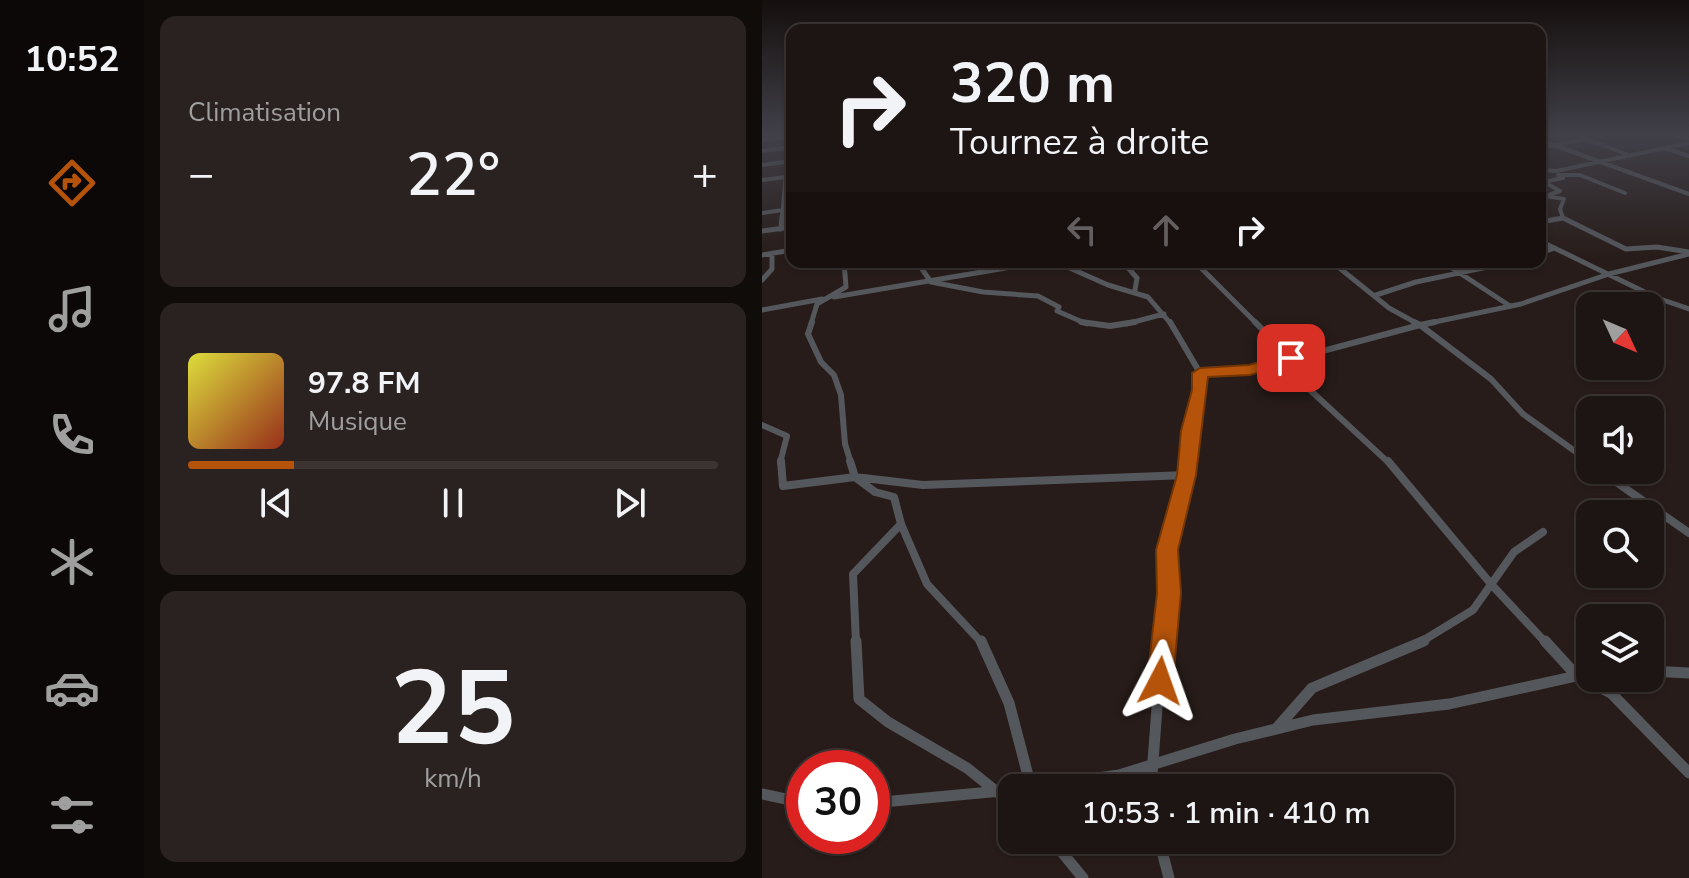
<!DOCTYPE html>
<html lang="fr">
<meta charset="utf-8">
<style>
:root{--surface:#1d1513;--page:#2a2221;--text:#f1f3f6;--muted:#a09fa0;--line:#3b3433;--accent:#b45309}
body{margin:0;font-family:"Nunito Sans",sans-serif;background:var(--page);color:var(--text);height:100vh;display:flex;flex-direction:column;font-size:30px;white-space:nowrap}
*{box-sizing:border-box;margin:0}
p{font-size:26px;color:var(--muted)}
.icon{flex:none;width:44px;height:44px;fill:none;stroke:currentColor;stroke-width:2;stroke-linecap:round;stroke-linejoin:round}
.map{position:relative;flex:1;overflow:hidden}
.drawer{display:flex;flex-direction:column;gap:16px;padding:16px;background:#100c0a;width:618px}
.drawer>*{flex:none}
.hud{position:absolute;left:24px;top:24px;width:760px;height:244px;border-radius:16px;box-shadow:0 2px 6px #0004,0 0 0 2px var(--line);background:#1d1513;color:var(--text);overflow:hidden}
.needle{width:52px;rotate:134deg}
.fabs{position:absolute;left:814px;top:292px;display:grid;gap:16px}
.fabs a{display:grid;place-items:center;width:88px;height:88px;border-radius:16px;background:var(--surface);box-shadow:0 2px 6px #0004,0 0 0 2px var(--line);font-size:40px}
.speed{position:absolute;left:24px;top:750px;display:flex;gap:16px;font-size:40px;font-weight:700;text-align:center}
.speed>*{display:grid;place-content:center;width:104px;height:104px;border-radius:50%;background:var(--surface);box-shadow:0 2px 6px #0004,0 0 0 2px var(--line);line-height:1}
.speed .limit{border:12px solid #d22;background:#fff;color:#111}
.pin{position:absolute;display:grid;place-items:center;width:68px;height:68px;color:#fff;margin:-34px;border-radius:16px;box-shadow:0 4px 12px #0006}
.me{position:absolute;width:88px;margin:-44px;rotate:4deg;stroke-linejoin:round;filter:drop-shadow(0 0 6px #0008)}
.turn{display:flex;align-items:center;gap:28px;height:168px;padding:0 32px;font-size:36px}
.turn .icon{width:104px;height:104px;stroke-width:2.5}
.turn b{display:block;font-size:56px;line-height:68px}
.lanes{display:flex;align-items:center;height:76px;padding:0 32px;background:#0003;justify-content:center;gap:40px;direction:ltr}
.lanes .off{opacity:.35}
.big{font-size:60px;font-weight:600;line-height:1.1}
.drawer .widget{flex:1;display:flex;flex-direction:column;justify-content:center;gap:12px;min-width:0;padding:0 28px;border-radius:16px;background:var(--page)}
.drawer .dial{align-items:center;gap:0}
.dial b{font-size:104px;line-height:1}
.song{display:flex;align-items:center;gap:24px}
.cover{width:96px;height:96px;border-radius:12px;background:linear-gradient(135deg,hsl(60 70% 55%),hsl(10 70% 35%))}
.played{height:8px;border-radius:4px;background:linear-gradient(90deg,var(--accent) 20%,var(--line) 20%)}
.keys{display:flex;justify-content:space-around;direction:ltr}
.heat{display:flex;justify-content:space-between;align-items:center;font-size:44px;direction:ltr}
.trip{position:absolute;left:236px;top:774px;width:456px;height:80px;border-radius:16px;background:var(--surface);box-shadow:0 2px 6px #0004,0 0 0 2px var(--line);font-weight:600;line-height:80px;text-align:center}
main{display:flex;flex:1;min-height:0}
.dock{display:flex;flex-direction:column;width:144px;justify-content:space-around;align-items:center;background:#0c0808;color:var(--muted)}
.dock .icon{width:56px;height:56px}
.dock .on{color:var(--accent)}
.dock b{font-size:36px;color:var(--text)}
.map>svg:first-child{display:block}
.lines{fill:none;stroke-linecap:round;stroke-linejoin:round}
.street-far4{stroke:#54575b;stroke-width:4}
.street-far3{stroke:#54575b;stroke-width:5}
.street-far2{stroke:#54575b;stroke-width:6}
.street-far1{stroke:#54575b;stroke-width:8}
.street{stroke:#54575b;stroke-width:11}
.route{fill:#b45309;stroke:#753606;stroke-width:2}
</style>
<main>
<nav class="dock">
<b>10:52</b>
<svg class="icon on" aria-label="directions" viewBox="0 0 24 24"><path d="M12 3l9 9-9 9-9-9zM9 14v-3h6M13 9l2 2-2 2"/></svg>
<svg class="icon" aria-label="music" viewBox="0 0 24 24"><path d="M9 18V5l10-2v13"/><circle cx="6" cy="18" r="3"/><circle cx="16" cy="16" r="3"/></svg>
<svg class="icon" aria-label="phone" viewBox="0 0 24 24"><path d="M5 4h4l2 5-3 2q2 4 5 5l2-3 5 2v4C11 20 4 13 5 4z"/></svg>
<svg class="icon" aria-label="climate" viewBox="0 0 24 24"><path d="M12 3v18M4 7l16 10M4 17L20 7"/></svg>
<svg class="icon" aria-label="car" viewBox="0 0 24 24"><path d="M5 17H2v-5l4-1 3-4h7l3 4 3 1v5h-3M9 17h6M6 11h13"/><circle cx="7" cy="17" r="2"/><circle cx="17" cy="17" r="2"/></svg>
<svg class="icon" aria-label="filters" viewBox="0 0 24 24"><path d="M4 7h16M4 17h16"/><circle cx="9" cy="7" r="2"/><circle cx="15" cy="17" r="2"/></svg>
</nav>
<section class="drawer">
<div class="widget"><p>Climatisation</p>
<div class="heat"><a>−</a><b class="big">22°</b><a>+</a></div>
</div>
<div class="widget">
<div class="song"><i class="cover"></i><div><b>97.8 FM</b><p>Musique</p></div></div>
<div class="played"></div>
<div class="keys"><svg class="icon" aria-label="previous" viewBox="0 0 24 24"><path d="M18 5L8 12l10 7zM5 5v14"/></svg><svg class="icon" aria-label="pause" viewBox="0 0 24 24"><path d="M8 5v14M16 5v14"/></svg><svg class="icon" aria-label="next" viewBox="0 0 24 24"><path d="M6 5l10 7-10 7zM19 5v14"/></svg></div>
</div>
<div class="widget dial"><b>25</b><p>km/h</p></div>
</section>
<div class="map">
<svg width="927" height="878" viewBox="0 0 927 878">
<rect width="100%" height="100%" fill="#271c19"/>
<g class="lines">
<path class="street-far4" d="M814,135L864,154
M912,135L927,138
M0,140L30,136
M778,140L927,194
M778,148L823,139
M905,149L927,156
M0,151L30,147
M0,165L30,161
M778,170L794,171L927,143
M796,175H818L863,193
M798,175L801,178L782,182L798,191L784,196L802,199L798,209L801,218
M0,180L24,177
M0,213L21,210
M20,218L25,162"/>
<path class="street-far3" d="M778,222L801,218L864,249L895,247L927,252
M19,229L20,216
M0,231L30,227
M778,241L895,298L927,309
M778,253L793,248
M0,255L30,250
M160,262V269L169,282L221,292L276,296L297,307L295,311L325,324
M282,262L301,265L346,285L386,297L409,324
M361,262L375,278L373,290
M433,262L495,324
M570,262L627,308L656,324
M681,262L748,306
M0,280L10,269V254
M614,295L654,282L749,262
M72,297L279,262
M0,310L60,299
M49,324L55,304L84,287L82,262
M364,324L402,314
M663,324L759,304L847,274L927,254"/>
<path class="street-far2" d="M50,322L46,334L59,362L72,375L79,395L83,444L89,463
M319,322L348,326L373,322
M408,322L438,373L439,390L428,431L426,463
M493,322L529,358
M658,325L673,322
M658,325L729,379L761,414L828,462
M508,365L658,325L652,322
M438,373L476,372L508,365L535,378L627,463
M0,425L25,436L18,463"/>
<path class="street-far1" d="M19,461L21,486L93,477L113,492L132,497L139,524L165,584L220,643
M88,461L93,477L161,485L425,475
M626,461L729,584L784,643
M837,470L927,533
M94,643L91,574L139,524
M400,643L407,593L405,550L426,461
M657,643L711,610L752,552L781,532"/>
<path class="street" d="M94,641L97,699L126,722L205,768L250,804
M219,641L247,703L269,787
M783,641L815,676L849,693L927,773
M888,671L927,673
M514,729L550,688L662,641
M264,788L357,775L473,739L551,720L687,704L828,673
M389,788L400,641
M0,794L42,803
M110,803L250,790
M290,840L321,878
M397,840L407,878"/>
</g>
<linearGradient id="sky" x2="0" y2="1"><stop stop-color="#150f0e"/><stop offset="0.52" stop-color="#414049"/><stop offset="1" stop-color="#414049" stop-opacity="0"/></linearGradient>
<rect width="927" height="258" fill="url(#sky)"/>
<path class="route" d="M529,353L534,354V361L488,375L446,377L434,475L416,550L419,593L411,681L407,690L398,693L389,690L385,681L395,593L394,550L415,475L419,431L430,390V373L438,368L487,365Z"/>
</svg>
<div class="fabs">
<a><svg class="needle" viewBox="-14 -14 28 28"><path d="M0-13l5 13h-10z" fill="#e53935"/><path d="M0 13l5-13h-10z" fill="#a09fa0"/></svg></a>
<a><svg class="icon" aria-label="sound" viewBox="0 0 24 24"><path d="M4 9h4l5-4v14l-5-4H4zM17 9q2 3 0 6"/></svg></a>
<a><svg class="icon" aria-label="search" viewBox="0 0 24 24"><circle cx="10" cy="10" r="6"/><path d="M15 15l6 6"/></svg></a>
<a><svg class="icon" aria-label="layers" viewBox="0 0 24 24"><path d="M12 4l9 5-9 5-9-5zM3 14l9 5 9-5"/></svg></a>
</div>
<div class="speed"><div class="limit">30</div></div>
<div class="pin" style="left:529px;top:358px;background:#d93025"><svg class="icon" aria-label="arrive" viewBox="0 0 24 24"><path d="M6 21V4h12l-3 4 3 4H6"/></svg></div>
<svg class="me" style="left:398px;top:681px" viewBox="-20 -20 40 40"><path d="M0-17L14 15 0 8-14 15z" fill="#b45309" stroke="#fff" stroke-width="4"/></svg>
<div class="trip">10:53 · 1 min · 410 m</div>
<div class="hud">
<div class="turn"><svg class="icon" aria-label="right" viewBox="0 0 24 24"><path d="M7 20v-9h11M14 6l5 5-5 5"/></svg><div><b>320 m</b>Tournez à droite</div></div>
<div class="lanes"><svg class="icon off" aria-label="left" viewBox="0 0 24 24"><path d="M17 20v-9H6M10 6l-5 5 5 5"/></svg><svg class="icon off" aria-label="ahead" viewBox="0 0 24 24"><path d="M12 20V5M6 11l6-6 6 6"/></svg><svg class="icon" aria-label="right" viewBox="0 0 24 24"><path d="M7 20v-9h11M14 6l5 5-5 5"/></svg></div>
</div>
</div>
</main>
